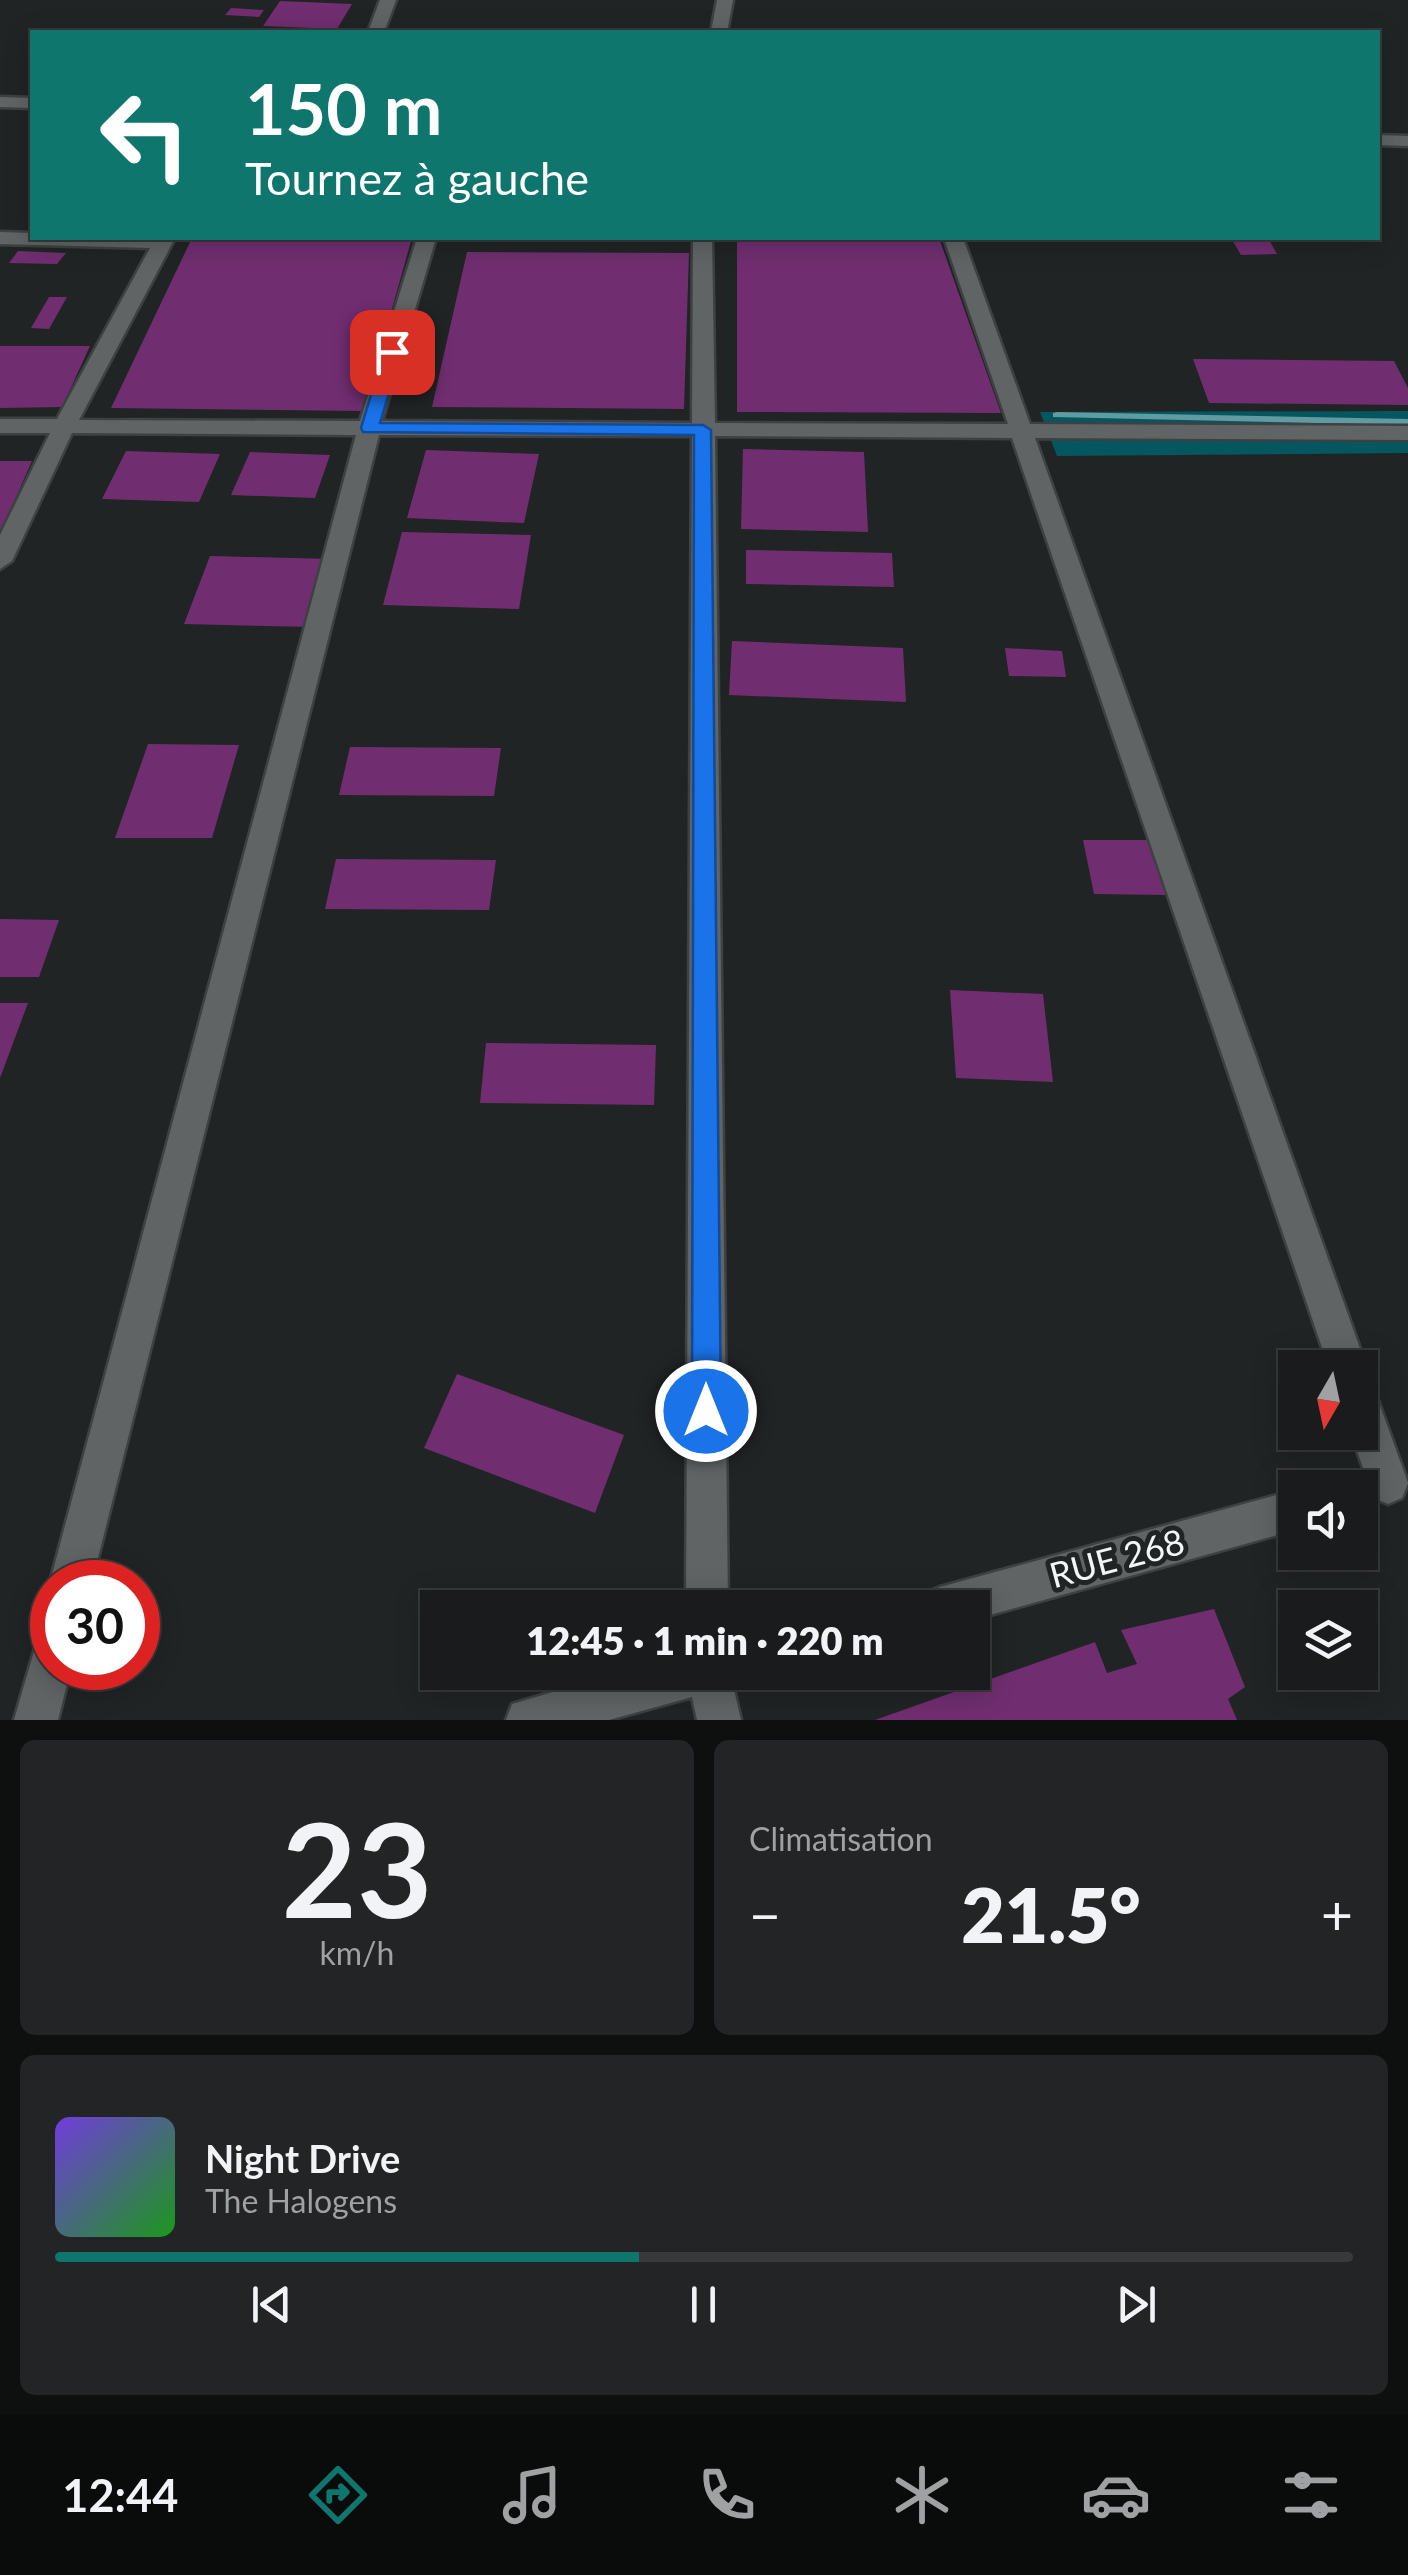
<!DOCTYPE html>
<html lang="fr">
<meta charset="utf-8">
<style>
:root{--surface:#191b1c;--page:#222425;--text:#f1f3f6;--muted:#9fa1a3;--line:#37393b;--accent:#0f766e}
body{margin:0;font-family:Lato,sans-serif;background:var(--page);color:var(--text);height:100vh;display:flex;flex-direction:column;font-size:38px;white-space:nowrap}
*{box-sizing:border-box;margin:0}
p{font-size:32px;color:var(--muted)}
.icon{flex:none;width:55px;height:55px;fill:none;stroke:currentColor;stroke-width:2;stroke-linecap:round;stroke-linejoin:round}
.map{position:relative;height:1720px;overflow:hidden}
.sheet{display:flex;flex-direction:column;gap:20px;padding:20px;background:#0e0f0f;flex:1}
.sheet>*{flex:none}
.top-card{position:absolute;left:30px;top:30px;width:1350px;height:210px;border-radius:0px;box-shadow:0 5px 25px #0003,0 0 0 2px var(--line);background:#0f766e;color:#fff;overflow:hidden}
.needle{width:65px;rotate:189deg}
.buttons{position:absolute;left:1278px;top:1350px;display:grid;gap:20px}
.buttons a{display:grid;place-items:center;width:100px;height:100px;border-radius:0px;background:var(--surface);box-shadow:0 5px 25px #0003,0 0 0 2px var(--line);font-size:50px}
.speed{position:absolute;left:30px;top:1560px;display:flex;gap:20px;font-size:50px;font-weight:700;text-align:center}
.speed>*{display:grid;place-content:center;width:130px;height:130px;border-radius:50%;background:var(--surface);box-shadow:0 5px 25px #0003,0 0 0 2px var(--line);line-height:1}
.speed .limit{border:15px solid #d22;background:#fff;color:#111}
.pin{position:absolute;display:grid;place-items:center;width:85px;height:85px;color:#fff;margin:-42px;border-radius:20px;box-shadow:0 5px 15px #0006}
.me{position:absolute;width:110px;margin:-55px;rotate:0deg;stroke-linejoin:round;filter:drop-shadow(0 0 8px #0008)}
.turn{display:flex;align-items:center;gap:35px;height:210px;padding:0 50px;font-size:45px}
.turn .icon{width:130px;height:130px;stroke-width:2.5}
.turn b{display:block;font-size:70px;line-height:85px}
.big{font-size:75px;font-weight:800;line-height:1.1}
.sheet .card{flex:1;display:flex;flex-direction:column;justify-content:center;gap:15px;min-width:0;padding:0 35px;border-radius:15px;background:var(--page)}
.sheet .dial{align-items:center;gap:0}
.dial b{font-size:130px;line-height:1}
.song{display:flex;align-items:center;gap:30px}
.cover{width:120px;height:120px;border-radius:15px;background:linear-gradient(135deg,hsl(260 70% 55%),hsl(120 70% 35%))}
.played{height:10px;border-radius:5px;background:linear-gradient(90deg,var(--accent) 45%,var(--line) 45%)}
.keys{display:flex;justify-content:space-around;direction:ltr}
.heat{display:flex;justify-content:space-between;align-items:center;font-size:55px;direction:ltr}
.sheet .tiles{flex:1;display:grid;gap:20px;grid-template-columns:1fr 1fr}
.card:last-child{grid-column:span 2}
.trip{position:absolute;left:420px;top:1590px;width:570px;height:100px;border-radius:0px;background:var(--surface);box-shadow:0 5px 25px #0003,0 0 0 2px var(--line);font-weight:800;line-height:100px;text-align:center}
.tab-bar{display:flex;height:160px;justify-content:space-around;align-items:center;background:#0a0b0b;color:var(--muted)}
.tab-bar .icon{width:70px;height:70px}
.tab-bar .on{color:var(--accent)}
.tab-bar b{font-size:45px;color:var(--text)}
.map>svg:first-child{display:block}
.green{fill:#05575f}
.lines{fill:none;stroke-linecap:round;stroke-linejoin:round}
.stream{fill:#619ba1;fill-rule:evenodd}
.building{fill:#702e70}
.street-casing{stroke:#3e4141;stroke-width:5}
.street{fill:#606464;fill-rule:evenodd}
.route{fill:#1a73e8;stroke:#114b97;stroke-width:2.5}
.labels{text-anchor:middle;stroke-width:10;stroke-linejoin:round;paint-order:stroke}
.near-street-label{font-size:35px;fill:#f3f5f6;stroke:#212425}
</style>
<div class="map">
<svg width="1408" height="1720" viewBox="0 0 1408 1720">
<rect width="100%" height="100%" fill="#212425"/>
<path class="green" d="M1408,411V453L1057,456L1040,412Z"/>
<g class="lines">
<path class="stream" d="M1057,412L1408,419V425L1053,417V413Z"/>
</g>
<path class="building" d="M280,1L352,4L337,29L263,26Z
M231,8L264,10L259,17L225,15Z
M192,238H412L363,411L111,408Z
M737,238H939L1001,413L737,412Z
M1231,238H1268L1277,254L1241,255Z
M18,251L66,253L57,264L9,263Z
M467,252L689,253L684,409L432,407Z
M49,297H67L49,329L31,328Z
M0,346H90L62,407L0,408Z
M1193,359L1394,361L1408,388V405L1209,403Z
M743,449L864,452L868,532L741,529Z
M426,450L539,454L524,523L407,518Z
M126,451L220,454L199,502L102,499Z
M250,452L330,455L315,498L231,495Z
M0,461H32L0,533Z
M402,532L531,535L519,609L383,605Z
M746,550L892,553L894,587L746,584Z
M210,556L332,559L312,627L184,624Z
M732,641L903,648L906,702L729,695Z
M1005,648L1062,651L1066,677L1009,676Z
M148,744L239,745L212,838H115Z
M350,747L501,748L494,796L339,795Z
M1083,840H1155L1168,895L1094,894Z
M336,859L496,860L489,910L325,909Z
M0,919L59,920L39,977H0Z
M950,990L1043,994L1053,1082L956,1078Z
M0,1003H28L0,1078Z
M486,1043L656,1045L654,1105L480,1103Z
M457,1374L624,1435L595,1513L424,1448Z
M1214,1609L1245,1687L1228,1699L1237,1720H875L1095,1642L1107,1673L1137,1664L1121,1630Z"/>
<g class="lines">
<g class="street-casing">
<path id="street" d="M380,0H396L384,32H368Z
M717,0H733L727,32H711Z
M0,97L32,98V108L0,107Z
M1378,135L1408,136V146L1378,145Z
M0,232L32,233V238H175L79,420L360,421L417,238H436L382,421L692,423L693,238H712L715,423L1008,424L944,238H963L1030,424L1408,426V440L1035,438L1367,1368L1362,1382L1360,1368H1329L1012,438L715,436L728,1608H686L692,436L379,435L92,1582H52V1588L50,1582L356,435L72,433L12,561L0,569V535L50,433H0V419H57L150,248L0,244Z
M1360,1383L1374,1389L1408,1483L1402,1498L1388,1504L1374,1498L1350,1432H1360Z
M1295,1490V1530L972,1620V1608H919L925,1593L940,1587Z
M52,1634V1668H71L58,1720H14L37,1641Z
M621,1672H730L741,1720H697L692,1697L609,1720H506L512,1704Z"/>
</g>
<use href="#street" class="street"/>
</g>
<path class="route" d="M392,347L401,352L380,423L703,425L711,430L721,1411L717,1422L706,1426L696,1422L692,1411L694,435L363,432L361,428L384,352Z"/>
<g class="labels">
<g class="near-street-label">
<text transform="translate(1117 1559) rotate(-15)" y="12">RUE 268</text>
</g>
</g>
</svg>
<div class="buttons">
<a><svg class="needle" viewBox="-14 -14 28 28"><path d="M0-13l5 13h-10z" fill="#e53935"/><path d="M0 13l5-13h-10z" fill="#9fa1a3"/></svg></a>
<a><svg class="icon" aria-label="sound" viewBox="0 0 24 24"><path d="M4 9h4l5-4v14l-5-4H4zM17 9q2 3 0 6"/></svg></a>
<a><svg class="icon" aria-label="layers" viewBox="0 0 24 24"><path d="M12 4l9 5-9 5-9-5zM3 14l9 5 9-5"/></svg></a>
</div>
<div class="speed"><div class="limit">30</div></div>
<div class="pin" style="left:392px;top:352px;background:#d93025"><svg class="icon" aria-label="arrive" viewBox="0 0 24 24"><path d="M6 21V4h12l-3 4 3 4H6"/></svg></div>
<svg class="me" style="left:706px;top:1411px" viewBox="-20 -20 40 40"><circle r="17" fill="#1a73e8" stroke="#fff" stroke-width="3"/><path d="M0-11L8 9 0 5-8 9z" fill="#fff"/></svg>
<div class="trip">12:45 · 1 min · 220 m</div>
<div class="top-card">
<div class="turn"><svg class="icon" aria-label="left" viewBox="0 0 24 24"><path d="M17 20v-9H6M10 6l-5 5 5 5"/></svg><div><b>150 m</b>Tournez à gauche</div></div>
</div>
</div>
<section class="sheet">
<div class="tiles">
<div class="card dial"><b>23</b><p>km/h</p></div>
<div class="card"><p>Climatisation</p>
<div class="heat"><a>−</a><b class="big">21.5°</b><a>+</a></div>
</div>
<div class="card">
<div class="song"><i class="cover"></i><div><b>Night Drive</b><p>The Halogens</p></div></div>
<div class="played"></div>
<div class="keys"><svg class="icon" aria-label="previous" viewBox="0 0 24 24"><path d="M18 5L8 12l10 7zM5 5v14"/></svg><svg class="icon" aria-label="pause" viewBox="0 0 24 24"><path d="M8 5v14M16 5v14"/></svg><svg class="icon" aria-label="next" viewBox="0 0 24 24"><path d="M6 5l10 7-10 7zM19 5v14"/></svg></div>
</div>
</div>
</section>
<nav class="tab-bar">
<b>12:44</b>
<svg class="icon on" aria-label="directions" viewBox="0 0 24 24"><path d="M12 3l9 9-9 9-9-9zM9 14v-3h6M13 9l2 2-2 2"/></svg>
<svg class="icon" aria-label="music" viewBox="0 0 24 24"><path d="M9 18V5l10-2v13"/><circle cx="6" cy="18" r="3"/><circle cx="16" cy="16" r="3"/></svg>
<svg class="icon" aria-label="phone" viewBox="0 0 24 24"><path d="M5 4h4l2 5-3 2q2 4 5 5l2-3 5 2v4C11 20 4 13 5 4z"/></svg>
<svg class="icon" aria-label="climate" viewBox="0 0 24 24"><path d="M12 3v18M4 7l16 10M4 17L20 7"/></svg>
<svg class="icon" aria-label="car" viewBox="0 0 24 24"><path d="M5 17H2v-5l4-1 3-4h7l3 4 3 1v5h-3M9 17h6M6 11h13"/><circle cx="7" cy="17" r="2"/><circle cx="17" cy="17" r="2"/></svg>
<svg class="icon" aria-label="filters" viewBox="0 0 24 24"><path d="M4 7h16M4 17h16"/><circle cx="9" cy="7" r="2"/><circle cx="15" cy="17" r="2"/></svg>
</nav>
